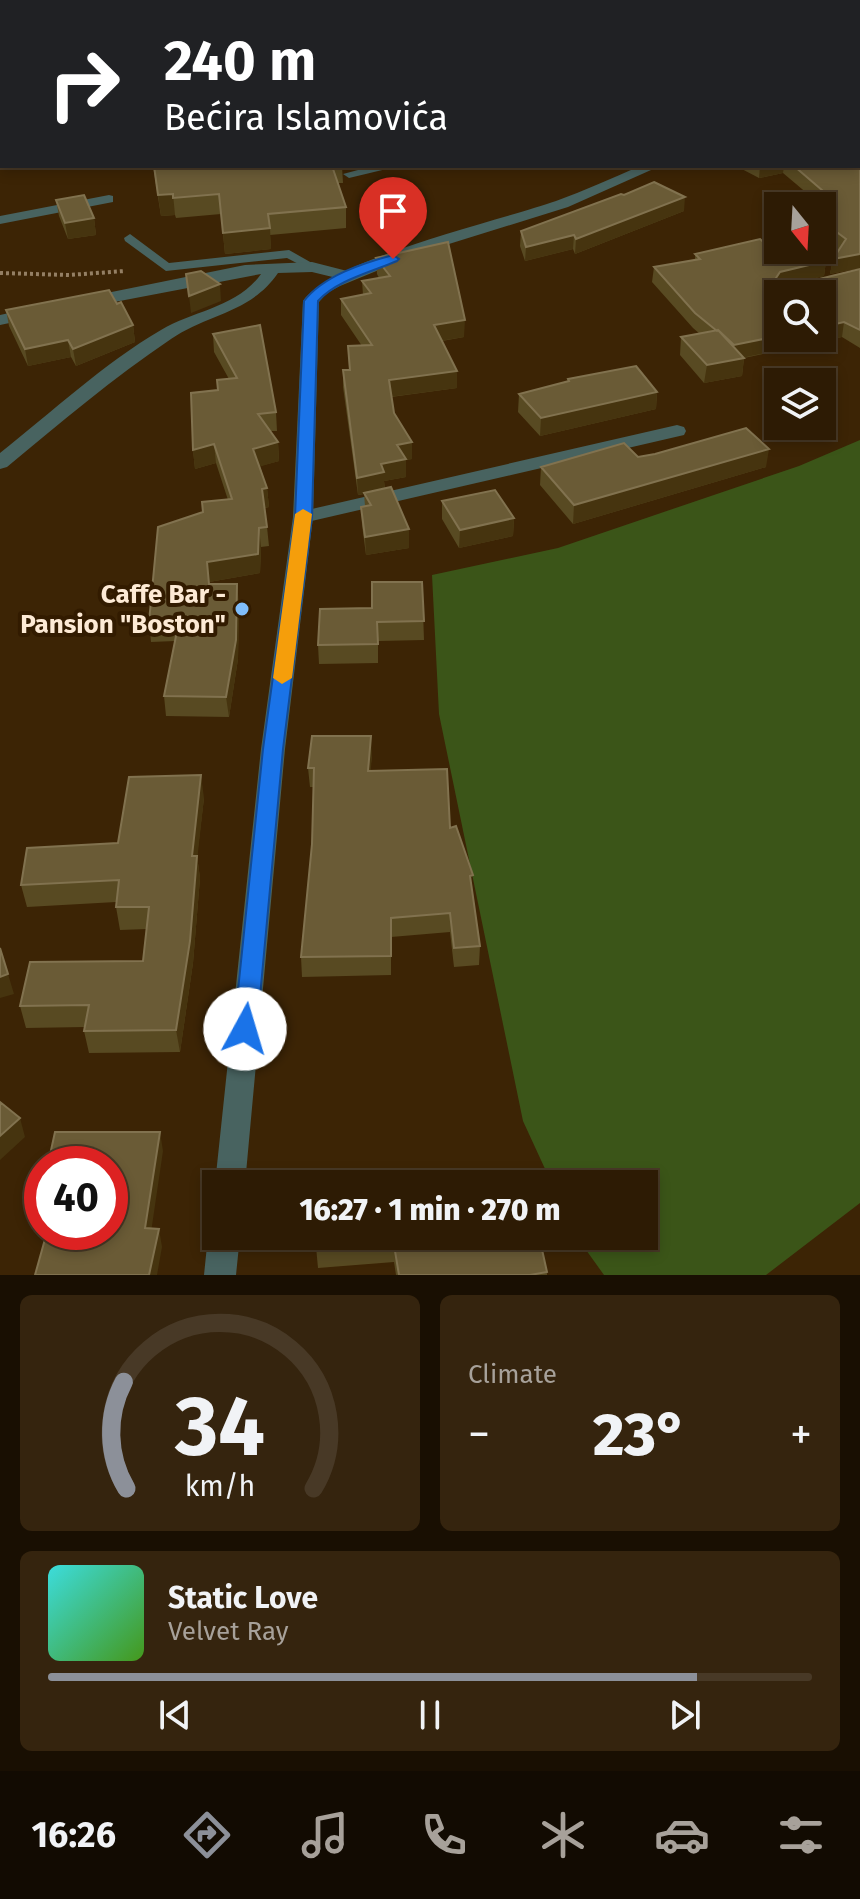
<!DOCTYPE html>
<meta charset="utf-8">
<style>
:root{--surface:#2d1b04;--page:#35240e;--text:#f1f3f6;--muted:#a7a19a;--line:#483926;--accent:#8c9099}
body{margin:0;font-family:"Fira Sans",sans-serif;background:var(--page);color:var(--text);height:100vh;display:flex;flex-direction:column;font-size:30px;white-space:nowrap}
*{box-sizing:border-box;margin:0}
p{font-size:26px;color:var(--muted)}
.icon{flex:none;width:44px;height:44px;fill:none;stroke:currentColor;stroke-width:2;stroke-linecap:round;stroke-linejoin:round}
.map{position:relative;height:1275px;overflow:hidden}
.sheet{display:flex;flex-direction:column;gap:20px;padding:20px;background:#190f02;flex:1}
.sheet>*{flex:none}
.top-card{position:absolute;left:0px;top:0px;width:860px;height:168px;box-shadow:0 4px 12px #0003,0 0 0 2px var(--line);background:#202124;color:#fff;overflow:hidden}
.needle{width:52px;rotate:162deg}
.buttons{position:absolute;left:764px;top:192px;display:grid;gap:16px}
.buttons a{display:grid;place-items:center;width:72px;height:72px;border-radius:0px;background:var(--surface);box-shadow:0 4px 12px #0003,0 0 0 2px var(--line);font-size:40px}
.speed{position:absolute;left:24px;top:1146px;display:flex;gap:16px;font-size:40px;font-weight:700;text-align:center}
.speed>*{display:grid;place-content:center;width:104px;height:104px;border-radius:50%;background:var(--surface);box-shadow:0 4px 12px #0003,0 0 0 2px var(--line);line-height:1}
.speed .limit{border:12px solid #d22;background:#fff;color:#111}
.pin{position:absolute;display:grid;place-items:center;width:68px;height:68px;color:#fff;margin:-82px -34px;border-radius:50% 50% 50% 0;rotate:-45deg;box-shadow:0 0 8px #0007}
.pin .icon{rotate:45deg}
.me{position:absolute;width:88px;margin:-44px;rotate:6deg;stroke-linejoin:round;filter:drop-shadow(0 0 6px #0008)}
.turn{display:flex;align-items:center;gap:28px;height:168px;padding:0 32px;font-size:36px}
.turn .icon{width:104px;height:104px;stroke-width:2.5}
.turn b{display:block;font-size:56px;line-height:68px}
.big{font-size:60px;font-weight:800;line-height:1.1}
.sheet .card{flex:1;display:flex;flex-direction:column;justify-content:center;gap:12px;min-width:0;padding:0 28px;border-radius:12px;background:var(--page)}
.sheet .dial{align-items:center;gap:0}
.dial svg{height:208px;overflow:visible;fill:none;stroke:var(--line);stroke-width:7;stroke-linecap:round;text-anchor:middle}
.dial text{fill:var(--text);stroke:none}
.song{display:flex;align-items:center;gap:24px}
.cover{width:96px;height:96px;border-radius:12px;background:linear-gradient(135deg,hsl(180 70% 55%),hsl(100 70% 35%))}
.played{height:8px;border-radius:4px;background:linear-gradient(90deg,var(--accent) 85%,var(--line) 85%)}
.keys{display:flex;justify-content:space-around;direction:ltr}
.heat{display:flex;justify-content:space-between;align-items:center;font-size:44px;direction:ltr}
.sheet .tiles{flex:1;display:grid;gap:20px;grid-template-columns:1fr 1fr}
.card:last-child{grid-column:span 2}
.trip{position:absolute;left:202px;top:1170px;width:456px;height:80px;border-radius:0px;background:var(--surface);box-shadow:0 4px 12px #0003,0 0 0 2px var(--line);font-weight:800;line-height:80px;text-align:center}
.tab-bar{display:flex;height:128px;justify-content:space-around;align-items:center;background:#120b02;color:var(--muted)}
.tab-bar .icon{width:56px;height:56px}
.tab-bar .active{color:var(--accent)}
.tab-bar b{font-size:36px;color:var(--text)}
.map>svg:first-child{display:block}
.green{fill:#3b5518}
.lines{fill:none;stroke-linecap:round;stroke-linejoin:round}
.path{stroke:#947f64;stroke-width:4;stroke-dasharray:3 3;stroke-linecap:butt}
.service{fill:#486360;fill-rule:evenodd}
.minor{fill:#486360;fill-rule:evenodd}
.tertiary{fill:#486360;fill-rule:evenodd}
.primary{fill:#619a95;fill-rule:evenodd}
.wall{fill:#584a22}
.shaded-wall{fill:#46340f}
.building{fill:#6a5b36;stroke:#81724f;stroke-width:2}
.route{fill:#1a73e8;stroke:#114b97;stroke-width:2}
.slow{fill:#f59e0b}
.poi-dot{fill:#80bdfa;stroke:#321b00;stroke-width:3}
.labels{text-anchor:middle;stroke-width:8;stroke-linejoin:round;paint-order:stroke}
.poi-label{font-size:26px;font-weight:bold;fill:#fdead5;stroke:#321b00;text-anchor:end}
</style>
<div class="map">
<svg width="860" height="1275" viewBox="0 0 860 1275">
<rect width="100%" height="100%" fill="#3c2405"/>
<path class="green" d="M860,440V1203L766,1275H604L576,1236H644V1184H552L523,1121L439,714L432,575L558,548L799,466Z"/>
<g class="lines">
<path class="path" d="M0,273L69,275L125,271"/>
<path class="service" d="M278,0H288L289,2H279Z
M440,0H450L451,2H441Z
M494,0H505L506,2H495Z
M0,105H2V111H0Z
M373,166H399L349,178L343,174Z
M109,195L113,196V202L0,224V216Z
M130,234L169,263L289,250L319,267L312,271L287,258L166,271L125,241L124,238Z"/>
<path class="minor" d="M858,43H860V51H858Z
M858,101H860L858,110Z
M312,262L355,273L357,276L349,281L312,272L278,273C251,313 207,314 171,339C113,378 60,423 7,467L0,469V453C52,412 103,364 161,330C193,311 238,307 261,274L83,308L75,303L77,299L245,265Z
M37,307L43,308L46,312L43,316L0,325V315Z
M677,425L684,427L686,431L684,435L303,523L293,517L303,511Z"/>
<path class="tertiary" d="M640,166H660L568,207L420,253L340,286L327,293L319,302L313,517L285,749L245,1184H216V1187L215,1184L261,749L293,517L303,301C334,258 499,221 556,201C584,191 612,178 640,166Z
M216,1225V1236H240L236,1275H204L208,1236Z"/>
<path class="primary" d="M664,0H677L678,2H665Z"/>
</g>
<path class="wall" d="M572,0H641L644,2H574Z
M712,0H860V31L858,32V2H714Z
M860,113V143L858,141V114Z
M153,166H342L343,183H338L346,207V228L270,235L271,249L225,254L221,214L176,218L175,215L161,216Z
M736,166H858L860,268L830,274L833,259L839,250L822,238V206H799V204L815,200L783,173L759,178Z
M624,195L684,211L575,254L573,249L525,261L520,246L521,231Z
M56,200L94,218L96,235L68,239L59,216Z
M695,254H777L826,261L824,276L799,282H807L860,269V348L842,337L744,358L742,376L704,383L680,355L681,337L700,334L693,328L652,282L654,267L695,260Z
M376,258L464,337L442,341L457,371V388L391,397L394,413L412,442V459L406,460V477L384,481L385,489L409,548L366,555L362,525L361,507L365,506L364,494L358,495L343,387V370H349L348,346H362L341,315V299L363,295L362,281L379,278L377,274Z
M117,304L133,325L135,342L76,366L71,357L28,366L9,326L6,310Z
M213,334L276,412L277,431H270L278,442L279,461L260,466L267,488L269,507L265,508L269,546L261,547L260,573L209,582L210,584L239,603L238,659L229,717L166,716L164,696L175,641L151,642L149,622L203,512L228,500L216,463L195,469L193,450L229,379L214,352Z
M568,379L657,392L656,409L540,436L518,412L519,394L567,382Z
M638,457L766,467L573,524L540,485L541,467Z
M442,501L514,518L513,536L459,548L442,519Z
M422,582L424,640L378,641V663L319,664L318,645L372,608Z
M372,756L370,771L450,828L472,891L480,946L479,965L454,967L450,932L391,937V975L302,977L301,957L312,844L314,787H310L308,768Z
M204,798L197,856L200,878L193,963L180,1052L89,1053L84,1031L85,1027L26,1028L20,1006L143,961L147,929L120,930L116,907V902L27,907L21,885L118,843Z
M315,1236H444L445,1249L547,1272V1275H396L394,1262L318,1268Z"/>
<path class="shaded-wall" d="M860,19V31L858,32V20Z
M0,75H2V102H0Z
M760,166H784L783,173L759,178Z
M173,194L175,215L161,216L158,195Z
M685,197L684,211L575,254L576,239Z
M94,218L96,235L68,239L65,223Z
M270,228L271,249L225,254L223,233Z
M574,235L573,249L525,261L526,247Z
M860,254V268L830,274L833,259Z
M826,261L824,276L777,287L776,278L780,272Z
M220,284L221,301L191,313L189,296Z
M465,320L464,337L434,342V325Z
M844,322L842,337L732,360L734,345L778,336V338H822V327Z
M133,325L135,342L76,366L73,349Z
M68,340L71,357L28,366L25,349Z
M744,358L742,376L704,383L707,365Z
M457,371V388L389,397V380Z
M657,392L656,409L540,436L541,418Z
M278,442L279,461L255,468L253,449Z
M412,442V459L406,460V477L384,481L385,489L358,495L357,478L381,464L397,445Z
M214,444L216,463L195,469L193,450Z
M769,449L766,467L573,524L574,505Z
M267,488L269,507L264,508L262,489Z
M514,518L513,536L459,548L460,530Z
M259,528L261,547L260,573L209,582L207,562Z
M409,529V548L366,555L365,537Z
M237,584L239,603L238,659L229,717L226,697Z
M371,736L372,756L369,790L368,771Z
M201,775L204,798L195,879L192,856Z
M197,856L200,878L193,963L180,1052L176,1030Z
M8,974L14,994L0,998V977Z
M20,1118L25,1137L0,1160V1136Z
M160,1132L163,1151L149,1246L145,1228Z
M159,1229L162,1247L157,1275H149Z"/>
<path class="building" d="M0,0H282L284,2H2V75H0Z
M589,0H641L644,2H591Z
M728,0H860V19L858,20V2H731Z
M860,113V127L858,126V114Z
M858,152L860,153V254L833,259L846,239L822,221V206H802L799,204L830,197L794,166H858Z
M154,166H332L346,207L268,214L270,228L223,233L219,194L173,198V194L158,195Z
M654,182L685,197L576,239L574,235L526,247L521,231L621,194L624,195Z
M84,195L94,218L65,223L56,200Z
M760,239L777,254L795,250H803L826,261L780,272L776,278L780,285L783,282H807L860,269V330L844,322L822,327V294H778V336L734,345L718,330L717,331L695,313L654,267L700,259L695,254Z
M448,242L465,320L434,325L457,371L389,380L394,413L412,442L397,445L406,459L381,464L384,472L357,478L343,370H350L348,346L372,345L341,299L371,293L362,281L390,276L376,258Z
M201,271L220,284L189,296L186,274Z
M109,290L117,304L121,302L133,325L73,349L68,340L25,349L6,310Z
M260,325L276,412L258,414L278,442L253,449L267,488L262,489L267,527L259,528L258,554L207,562L209,584H237L236,640L226,697L164,696L179,621L149,622L158,527L203,512L202,502L232,499L214,444L193,450L191,393L218,390L217,380L237,378L213,334Z
M718,330L744,358L707,365L681,337Z
M636,366L657,392L541,418L519,394L569,381L568,379Z
M746,428L769,449L574,505L541,467L624,443L638,457L655,454Z
M391,487L409,529L365,537L361,507L371,505L364,493Z
M495,490L514,518L460,530L442,501Z
M372,582H422L424,621L377,622L378,644L318,645L320,609L372,608Z
M312,736H371L368,771L447,769L450,828L456,826L473,875L470,876L480,946L454,948L450,913L391,918V956L301,957L312,844L314,768H308Z
M201,775L192,856H197L190,941L176,1030L84,1031L89,1005L20,1006L30,962L143,961L149,907H116L119,880L21,885L27,848L118,843L129,777Z
M0,948L8,974L0,977Z
M0,1102L20,1118L0,1136Z
M55,1132H160L145,1228L159,1229L149,1275H35L47,1232H110V1164H48Z
M437,1172L438,1184H313V1182Z
M315,1236H444L445,1249L531,1236H539L547,1272L530,1275H399L393,1239L316,1245Z"/>
<path class="route" d="M393,255L399,259L397,261C372,272 337,280 318,301L312,517L283,749L257,1029L253,1035L245,1038L237,1035L234,1029L263,749L295,517L304,301C323,276 363,263 393,255Z"/>
<path class="slow" d="M303,509L312,514L292,678L282,684L273,678L295,514Z"/>
<circle class="poi-dot" cx="242" cy="609" r="8"/>
<g class="labels">
<g class="poi-label">
<text x="226" y="603">Caffe Bar -<tspan x="226" dy="30">Pansion "Boston"</tspan></text>
</g>
</g>
</svg>
<div class="buttons">
<a><svg class="needle" viewBox="-14 -14 28 28"><path d="M0-13l5 13h-10z" fill="#e53935"/><path d="M0 13l5-13h-10z" fill="#a7a19a"/></svg></a>
<a><svg class="icon" aria-label="search" viewBox="0 0 24 24"><circle cx="10" cy="10" r="6"/><path d="M15 15l6 6"/></svg></a>
<a><svg class="icon" aria-label="layers" viewBox="0 0 24 24"><path d="M12 4l9 5-9 5-9-5zM3 14l9 5 9-5"/></svg></a>
</div>
<div class="speed"><div class="limit">40</div></div>
<div class="pin" style="left:393px;top:259px;background:#d93025"><svg class="icon" aria-label="arrive" viewBox="0 0 24 24"><path d="M6 21V4h12l-3 4 3 4H6"/></svg></div>
<svg class="me" style="left:245px;top:1029px" viewBox="-20 -20 40 40"><circle r="19" fill="#fff"/><path d="M0-13L10 11 0 6-10 11z" fill="#1a73e8"/></svg>
<div class="trip">16:27 · 1 min · 270 m</div>
<div class="top-card">
<div class="turn"><svg class="icon" aria-label="right" viewBox="0 0 24 24"><path d="M7 20v-9h11M14 6l5 5-5 5"/></svg><div><b>240 m</b>Bećira Islamovića</div></div>
</div>
</div>
<section class="sheet">
<div class="tiles">
<div class="card dial"><svg viewBox="0 0 100 80">
<path d="M14 69A42 42 0 1 1 86 69"/>
<path d="M14 69A42 42 0 0 1 13 28" stroke="#8c9099"/>
<text x="50" y="56" font-size="32" font-weight="700">34</text>
<text x="50" y="72" font-size="11">km/h</text>
</svg></div>
<div class="card"><p>Climate</p>
<div class="heat"><a>−</a><b class="big">23°</b><a>+</a></div>
</div>
<div class="card">
<div class="song"><i class="cover"></i><div><b>Static Love</b><p>Velvet Ray</p></div></div>
<div class="played"></div>
<div class="keys"><svg class="icon" aria-label="previous" viewBox="0 0 24 24"><path d="M18 5L8 12l10 7zM5 5v14"/></svg><svg class="icon" aria-label="pause" viewBox="0 0 24 24"><path d="M8 5v14M16 5v14"/></svg><svg class="icon" aria-label="next" viewBox="0 0 24 24"><path d="M6 5l10 7-10 7zM19 5v14"/></svg></div>
</div>
</div>
</section>
<nav class="tab-bar">
<b>16:26</b>
<svg class="icon active" aria-label="directions" viewBox="0 0 24 24"><path d="M12 3l9 9-9 9-9-9zM9 14v-3h6M13 9l2 2-2 2"/></svg>
<svg class="icon" aria-label="music" viewBox="0 0 24 24"><path d="M9 18V5l10-2v13"/><circle cx="6" cy="18" r="3"/><circle cx="16" cy="16" r="3"/></svg>
<svg class="icon" aria-label="phone" viewBox="0 0 24 24"><path d="M5 4h4l2 5-3 2q2 4 5 5l2-3 5 2v4C11 20 4 13 5 4z"/></svg>
<svg class="icon" aria-label="climate" viewBox="0 0 24 24"><path d="M12 3v18M4 7l16 10M4 17L20 7"/></svg>
<svg class="icon" aria-label="car" viewBox="0 0 24 24"><path d="M5 17H2v-5l4-1 3-4h7l3 4 3 1v5h-3M9 17h6M6 11h13"/><circle cx="7" cy="17" r="2"/><circle cx="17" cy="17" r="2"/></svg>
<svg class="icon" aria-label="filters" viewBox="0 0 24 24"><path d="M4 7h16M4 17h16"/><circle cx="9" cy="7" r="2"/><circle cx="15" cy="17" r="2"/></svg>
</nav>
